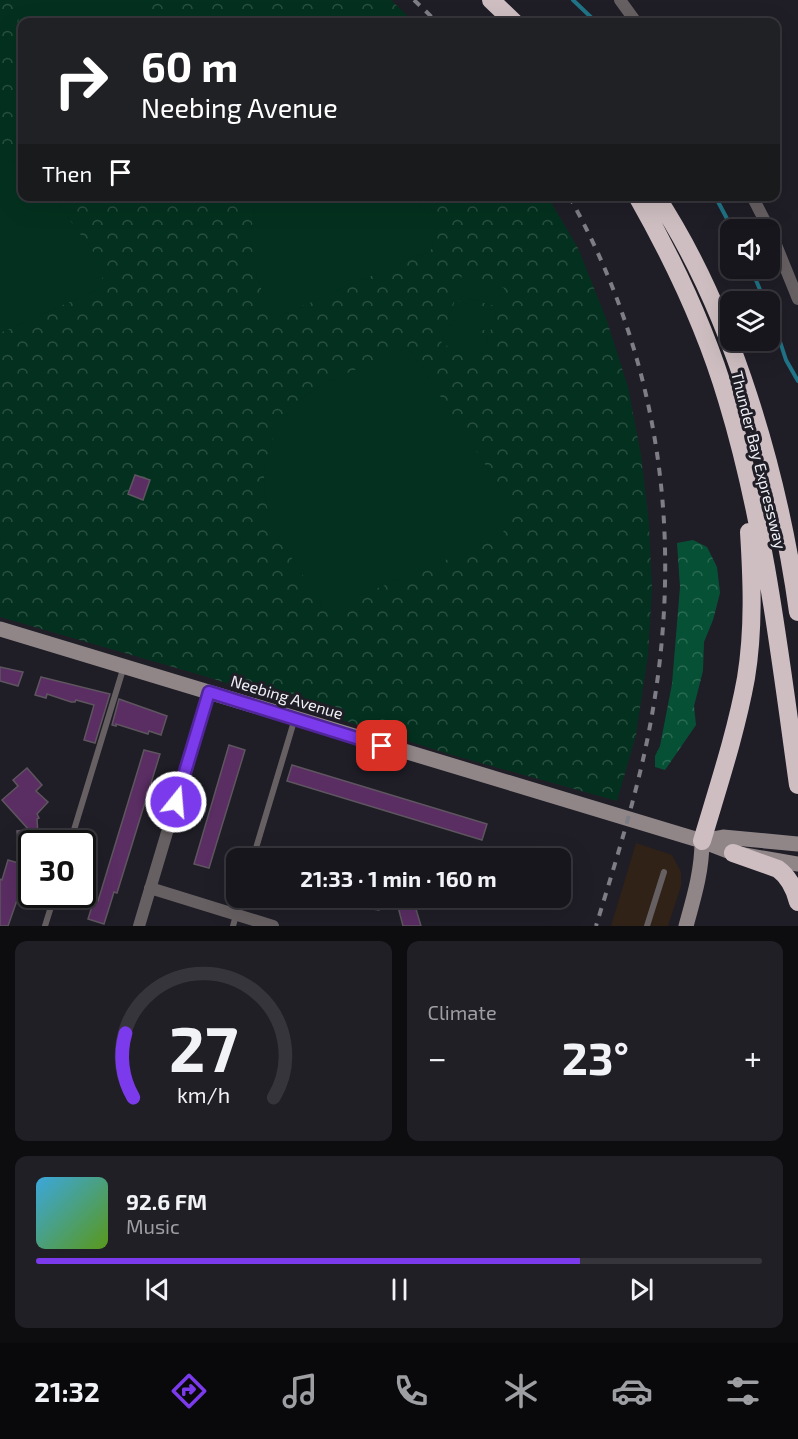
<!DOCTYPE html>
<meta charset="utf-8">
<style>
:root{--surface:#17161c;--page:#201f25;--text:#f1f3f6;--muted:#9e9fa3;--line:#36353b;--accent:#7c3aed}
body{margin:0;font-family:"Exo 2",sans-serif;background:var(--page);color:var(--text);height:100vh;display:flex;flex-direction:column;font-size:22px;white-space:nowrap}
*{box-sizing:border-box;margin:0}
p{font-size:20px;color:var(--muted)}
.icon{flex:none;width:33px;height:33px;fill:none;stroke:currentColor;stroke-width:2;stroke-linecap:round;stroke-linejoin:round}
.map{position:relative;height:926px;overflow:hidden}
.side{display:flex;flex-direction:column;gap:15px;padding:15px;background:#0d0c0f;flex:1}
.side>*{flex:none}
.top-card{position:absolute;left:18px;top:18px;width:762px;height:183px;border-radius:12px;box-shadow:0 6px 24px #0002,0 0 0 2px var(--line);background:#202124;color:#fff;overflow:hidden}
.fabs{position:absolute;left:720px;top:219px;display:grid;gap:12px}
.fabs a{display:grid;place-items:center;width:60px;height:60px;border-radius:12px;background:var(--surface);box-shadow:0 6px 24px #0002,0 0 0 2px var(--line);font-size:30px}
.speed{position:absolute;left:18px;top:830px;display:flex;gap:12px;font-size:30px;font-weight:700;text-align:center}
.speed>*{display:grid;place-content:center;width:78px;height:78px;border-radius:50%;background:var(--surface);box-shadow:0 6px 24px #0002,0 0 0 2px var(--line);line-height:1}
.speed .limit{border:3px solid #111;border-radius:9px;background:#fff;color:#111}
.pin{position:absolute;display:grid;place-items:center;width:51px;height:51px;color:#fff;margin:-26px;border-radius:12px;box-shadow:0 3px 9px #0006}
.me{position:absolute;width:66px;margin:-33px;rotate:17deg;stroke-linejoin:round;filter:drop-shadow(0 0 4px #0008)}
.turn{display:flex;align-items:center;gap:21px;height:126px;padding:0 24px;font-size:27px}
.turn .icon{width:78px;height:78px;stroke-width:2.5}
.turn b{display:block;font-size:42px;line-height:51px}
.then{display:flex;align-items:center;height:57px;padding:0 24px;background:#0003;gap:12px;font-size:22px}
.big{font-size:45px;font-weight:700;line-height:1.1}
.side .tile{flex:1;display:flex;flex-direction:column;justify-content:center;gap:9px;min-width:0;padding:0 21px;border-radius:12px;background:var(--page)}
.side .dial{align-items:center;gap:0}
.dial svg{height:156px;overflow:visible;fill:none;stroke:var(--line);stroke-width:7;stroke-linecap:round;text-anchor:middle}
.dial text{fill:var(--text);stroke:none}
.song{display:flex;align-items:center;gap:18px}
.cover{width:72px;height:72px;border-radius:9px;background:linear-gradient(135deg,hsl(200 70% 55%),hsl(90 70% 35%))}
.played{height:6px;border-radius:3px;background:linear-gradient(90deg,var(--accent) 75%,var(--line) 75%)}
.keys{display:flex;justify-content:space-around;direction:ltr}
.heat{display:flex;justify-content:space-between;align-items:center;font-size:33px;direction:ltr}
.side .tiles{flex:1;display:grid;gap:15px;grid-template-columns:1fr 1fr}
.tile:last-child{grid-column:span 2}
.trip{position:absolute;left:226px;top:848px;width:345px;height:60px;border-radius:12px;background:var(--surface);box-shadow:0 6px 24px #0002,0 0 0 2px var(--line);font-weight:700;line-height:60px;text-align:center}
.dock{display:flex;height:96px;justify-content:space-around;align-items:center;background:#09090b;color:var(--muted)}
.dock .icon{width:42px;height:42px}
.dock .on{color:var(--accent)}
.dock b{font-size:27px;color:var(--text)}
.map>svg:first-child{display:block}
.commercial{fill:#302216}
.forest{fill:url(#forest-crowns)}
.park{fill:url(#park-crowns)}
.garden{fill:#04311f}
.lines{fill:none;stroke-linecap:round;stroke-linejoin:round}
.stream{stroke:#207487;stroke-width:4}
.building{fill:#5a2d63;stroke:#5e565f;stroke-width:1.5}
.lane{stroke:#676062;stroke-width:6}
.street{stroke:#676062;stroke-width:12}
.secondary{stroke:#908688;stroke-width:15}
.highway{stroke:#cebec1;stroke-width:18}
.rail{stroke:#7e7d85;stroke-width:4;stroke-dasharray:8 8;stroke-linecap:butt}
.route-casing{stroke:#51269a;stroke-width:15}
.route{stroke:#7c3aed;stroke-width:10}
.labels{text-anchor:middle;stroke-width:6;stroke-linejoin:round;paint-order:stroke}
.street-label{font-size:16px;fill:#f1f0f7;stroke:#1f1d26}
</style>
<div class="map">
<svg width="798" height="926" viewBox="0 0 798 926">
<defs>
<pattern id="forest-crowns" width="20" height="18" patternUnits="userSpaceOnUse" patternTransform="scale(1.5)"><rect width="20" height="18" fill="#065135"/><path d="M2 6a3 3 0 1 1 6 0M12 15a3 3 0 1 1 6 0" fill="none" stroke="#2b6a53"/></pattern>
<pattern id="park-crowns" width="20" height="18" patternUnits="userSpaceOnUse" patternTransform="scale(1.5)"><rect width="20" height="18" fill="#04311f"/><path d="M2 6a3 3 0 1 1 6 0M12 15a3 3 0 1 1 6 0" fill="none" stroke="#294f40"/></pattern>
</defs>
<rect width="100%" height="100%" fill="#1f1d26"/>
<path class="commercial" d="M636,843L672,855L681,872V886L668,926H611Z"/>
<path class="forest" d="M693,540L707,547L717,567L720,593L713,620L704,642L703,671L694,706L696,725L665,770L655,767V756L660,746L672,684L680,587L677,543Z"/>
<path class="park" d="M0,0H391L414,22H22V196L548,197L578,248L607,321L628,387L641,455L649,523L652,589L648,655L636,735L617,801L452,755L204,676L0,617Z"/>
<path class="garden" d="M20,0H132L143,17L142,22H22V50L18,28Z
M22,158V196L53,197L105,268L99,289L0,333V167Z
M257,197H415L437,228L432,249L273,319C255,277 245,243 257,197Z
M462,275L504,288L498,307L457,295Z
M455,300L496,312L490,332L449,319Z
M447,324L488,337L482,356L441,344Z
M408,347L507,498C514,516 510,527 496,539L325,610C308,582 287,554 273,524C251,477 271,414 317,388C345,372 378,361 408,347Z"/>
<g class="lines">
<path class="stream" d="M573,0L596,22
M715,196L733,230
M751,268L765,302
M770,311L786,360L798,381"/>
</g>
<path class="building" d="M135,475L150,480L143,500L128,494Z
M0,667L23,672L18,686L0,681Z
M41,677L110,694L95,743L84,740L94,705L76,700L75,702H71L47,694L46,698L35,695Z
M119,699L167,716L161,735L149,731L148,734L116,724V726L112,725Z
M229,745L245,750L209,868L194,864Z
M144,750L160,754L117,893L114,892L104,924L88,919L94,900L98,901Z
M292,765L487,824L482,840L287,781Z
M27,768L42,785L36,791L48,802L37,814L39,818L37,819L38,835L57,841L18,844L17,831L29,830L2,800L18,786L13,780Z
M8,860L29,866L8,926H0V879L2,880Z
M330,897H381L379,910L329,903Z
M413,899L421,926H403L397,903Z"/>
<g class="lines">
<path class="lane" d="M70,843L124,666
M253,858L295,718
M45,926L55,894
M233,926L241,897
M647,926L664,872"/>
<path class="street" d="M620,0L636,22
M752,196L772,235L798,299
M150,888L273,926
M139,926L209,692"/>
<path class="secondary" d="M0,629L702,841L733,853L798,864
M702,841L723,837L798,844
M686,926C694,897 702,871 702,841"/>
<path class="highway" d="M491,0L514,22
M637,196C674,261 706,329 727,400C765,525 780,656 798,785
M656,196C733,313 779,475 798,612
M702,841C718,787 736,733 746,678C754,629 752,580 749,532
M733,853L778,869C789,877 795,890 798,902"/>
<path class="rail" d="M414,0L437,22
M569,196C665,368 686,555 646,746C633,807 614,867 596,926"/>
</g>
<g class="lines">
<g class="route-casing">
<path id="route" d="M176,802L209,692L382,746"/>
</g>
<use href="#route" class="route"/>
</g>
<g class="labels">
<g class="street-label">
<text transform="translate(759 460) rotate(76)" y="6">Thunder Bay Expressway</text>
<text transform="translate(287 697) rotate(17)" y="6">Neebing Avenue</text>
</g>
</g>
</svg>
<div class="fabs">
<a><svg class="icon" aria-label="sound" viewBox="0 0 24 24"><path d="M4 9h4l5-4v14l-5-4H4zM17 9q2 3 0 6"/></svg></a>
<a><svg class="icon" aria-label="layers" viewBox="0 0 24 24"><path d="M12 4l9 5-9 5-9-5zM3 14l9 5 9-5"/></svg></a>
</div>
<div class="speed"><div class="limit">30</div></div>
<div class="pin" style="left:382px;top:746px;background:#d93025"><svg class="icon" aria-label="arrive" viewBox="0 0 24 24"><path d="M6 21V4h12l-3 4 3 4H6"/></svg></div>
<svg class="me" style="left:176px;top:802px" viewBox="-20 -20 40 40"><circle r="17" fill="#7c3aed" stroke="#fff" stroke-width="3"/><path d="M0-11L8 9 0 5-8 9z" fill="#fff"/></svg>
<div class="trip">21:33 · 1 min · 160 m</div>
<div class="top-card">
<div class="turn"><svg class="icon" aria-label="right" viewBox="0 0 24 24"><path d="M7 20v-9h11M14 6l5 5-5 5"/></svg><div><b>60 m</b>Neebing Avenue</div></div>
<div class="then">Then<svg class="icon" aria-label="arrive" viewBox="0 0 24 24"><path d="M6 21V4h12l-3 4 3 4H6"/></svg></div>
</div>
</div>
<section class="side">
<div class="tiles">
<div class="tile dial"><svg viewBox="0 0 100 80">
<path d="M14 69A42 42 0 1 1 86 69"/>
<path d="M14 69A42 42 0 0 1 10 36" stroke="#7c3aed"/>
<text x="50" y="56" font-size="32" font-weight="700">27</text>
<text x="50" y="72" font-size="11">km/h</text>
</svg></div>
<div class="tile"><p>Climate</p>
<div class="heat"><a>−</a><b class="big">23°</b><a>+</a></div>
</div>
<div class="tile">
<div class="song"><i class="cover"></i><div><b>92.6 FM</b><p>Music</p></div></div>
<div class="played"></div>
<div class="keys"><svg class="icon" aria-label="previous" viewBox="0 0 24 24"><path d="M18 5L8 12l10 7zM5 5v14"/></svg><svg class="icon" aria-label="pause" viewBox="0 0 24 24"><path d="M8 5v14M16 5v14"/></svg><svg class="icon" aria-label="next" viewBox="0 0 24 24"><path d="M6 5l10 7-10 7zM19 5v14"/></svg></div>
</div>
</div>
</section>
<nav class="dock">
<b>21:32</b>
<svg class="icon on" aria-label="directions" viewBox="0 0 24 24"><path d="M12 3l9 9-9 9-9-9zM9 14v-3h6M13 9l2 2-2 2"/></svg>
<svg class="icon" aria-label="music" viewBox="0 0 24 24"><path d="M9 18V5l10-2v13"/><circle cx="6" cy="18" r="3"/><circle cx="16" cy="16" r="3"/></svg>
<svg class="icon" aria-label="phone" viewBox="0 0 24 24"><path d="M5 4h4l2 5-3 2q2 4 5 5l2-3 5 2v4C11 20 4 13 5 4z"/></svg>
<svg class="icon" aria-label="climate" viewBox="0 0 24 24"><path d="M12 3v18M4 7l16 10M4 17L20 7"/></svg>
<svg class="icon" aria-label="car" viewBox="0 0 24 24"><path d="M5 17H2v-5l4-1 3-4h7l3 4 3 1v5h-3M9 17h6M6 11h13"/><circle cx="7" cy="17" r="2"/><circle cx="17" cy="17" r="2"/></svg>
<svg class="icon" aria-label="filters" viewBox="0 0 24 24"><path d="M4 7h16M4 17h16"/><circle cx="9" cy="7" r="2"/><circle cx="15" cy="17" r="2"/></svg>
</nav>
